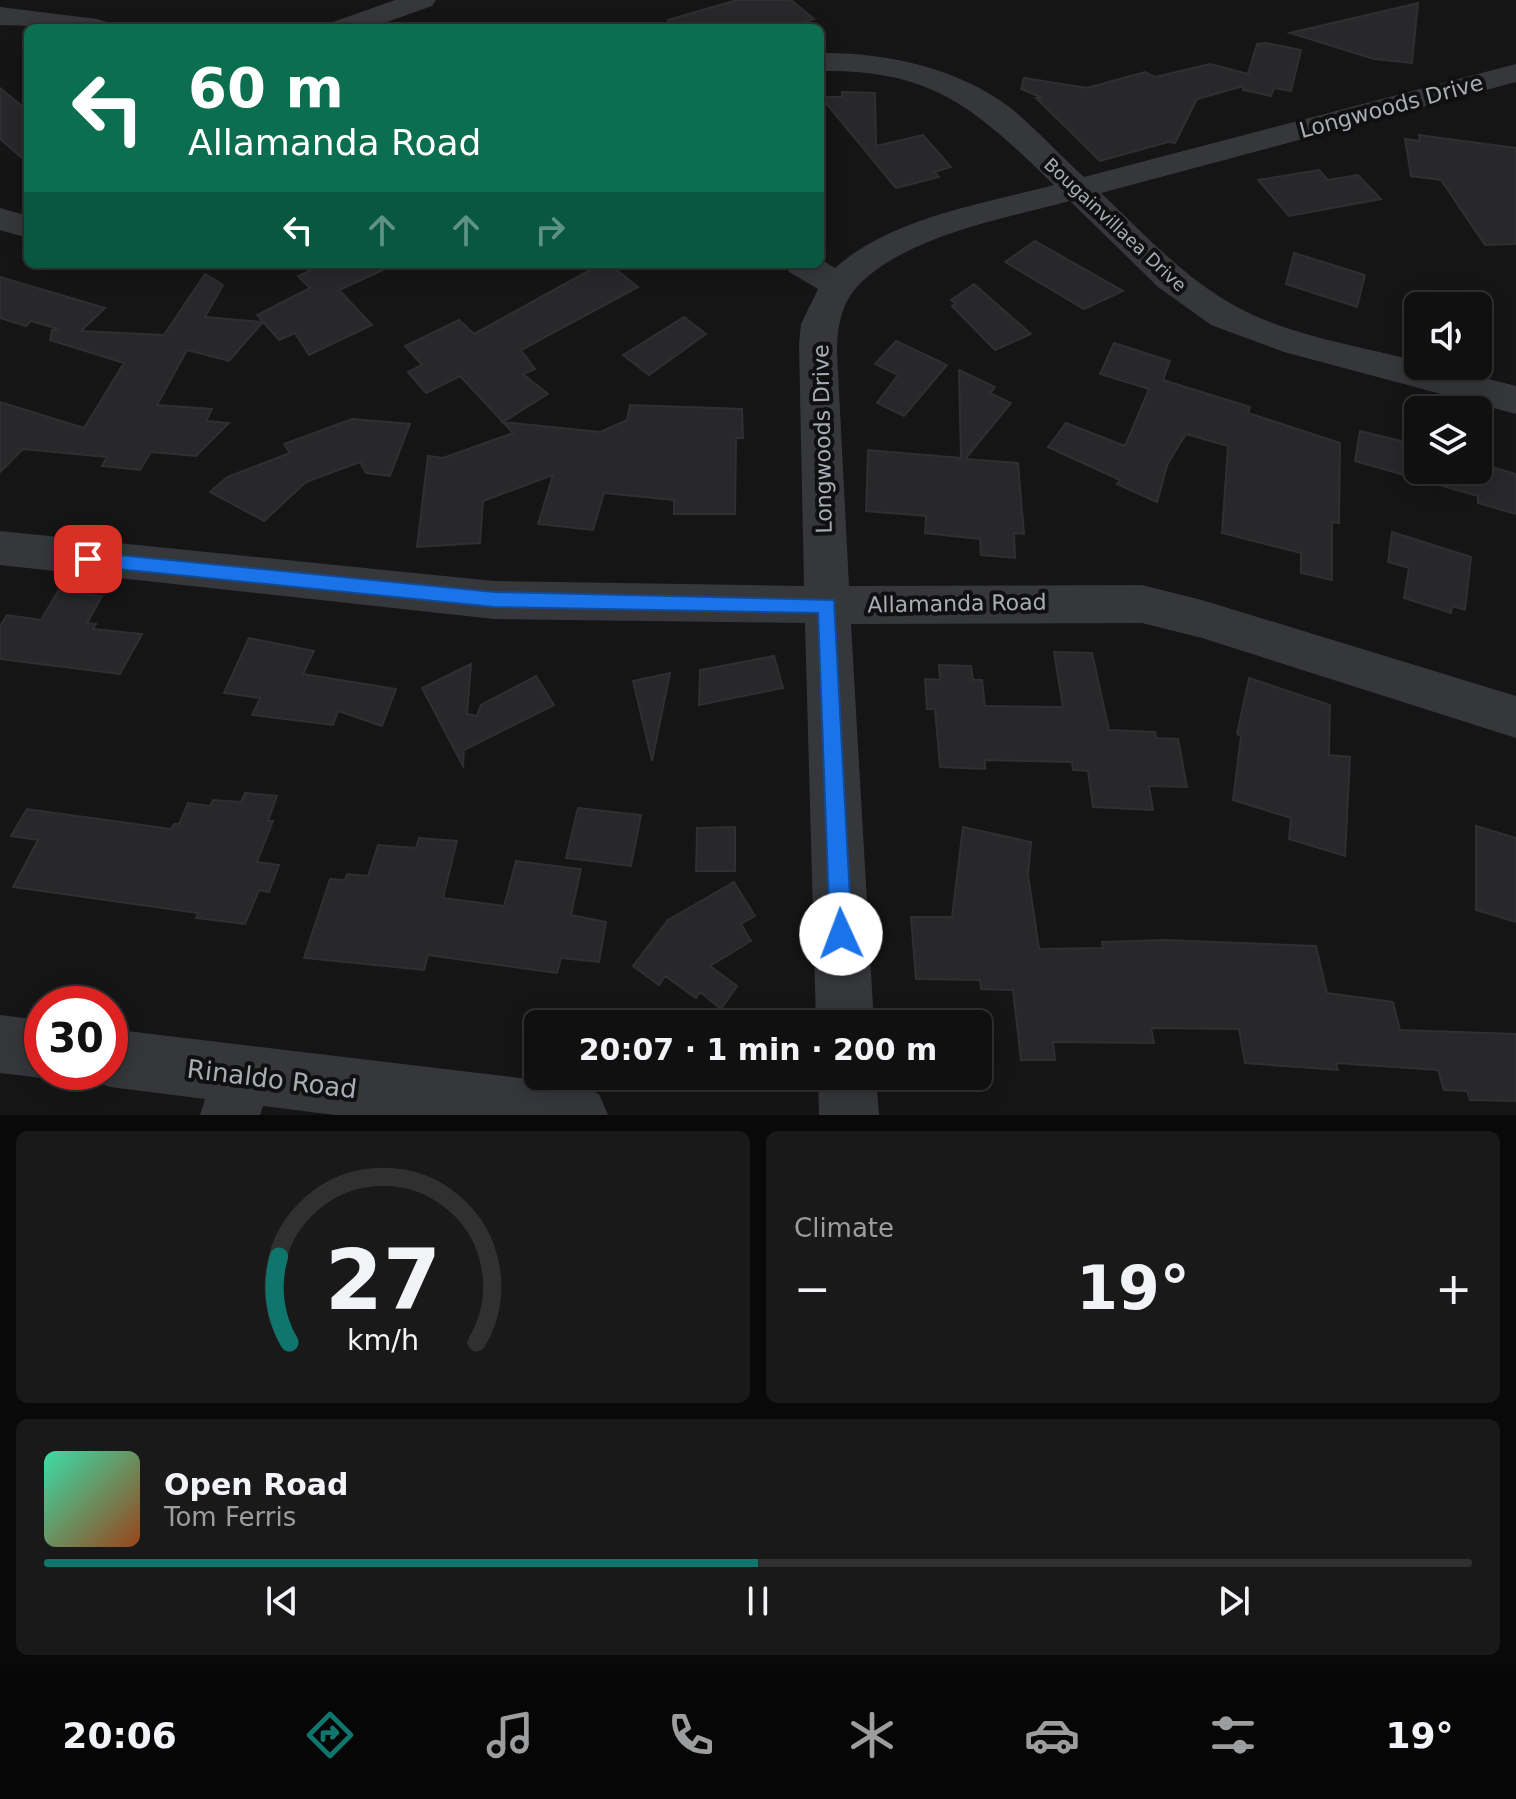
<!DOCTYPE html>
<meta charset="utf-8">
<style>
:root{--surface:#101010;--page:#191919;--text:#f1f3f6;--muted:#9c9d9f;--line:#303030;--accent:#0f766e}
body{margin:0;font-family:"DejaVu Sans",sans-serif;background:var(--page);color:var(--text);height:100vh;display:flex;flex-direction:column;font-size:30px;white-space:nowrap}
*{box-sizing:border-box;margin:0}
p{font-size:26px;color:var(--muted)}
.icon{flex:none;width:44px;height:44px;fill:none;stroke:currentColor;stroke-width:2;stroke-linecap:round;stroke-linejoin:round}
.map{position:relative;height:1115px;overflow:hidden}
.details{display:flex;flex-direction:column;gap:16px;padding:16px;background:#090909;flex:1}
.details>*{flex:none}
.guide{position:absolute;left:24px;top:24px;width:800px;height:244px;border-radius:12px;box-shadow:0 4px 20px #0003,0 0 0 2px var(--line);background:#0b6e4f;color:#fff;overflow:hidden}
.buttons{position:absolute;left:1404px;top:292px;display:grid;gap:16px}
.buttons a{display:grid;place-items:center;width:88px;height:88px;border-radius:12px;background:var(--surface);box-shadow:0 4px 20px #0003,0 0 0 2px var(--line);font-size:40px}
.speed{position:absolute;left:24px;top:986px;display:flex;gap:16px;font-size:40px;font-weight:700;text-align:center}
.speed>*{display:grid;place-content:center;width:104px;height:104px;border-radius:50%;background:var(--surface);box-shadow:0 4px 20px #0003,0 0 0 2px var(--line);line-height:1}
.speed .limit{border:12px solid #d22;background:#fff;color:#111}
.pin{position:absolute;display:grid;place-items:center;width:68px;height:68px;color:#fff;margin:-34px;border-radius:16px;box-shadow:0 4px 12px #0006}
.me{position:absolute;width:88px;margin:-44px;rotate:358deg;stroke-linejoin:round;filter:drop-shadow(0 0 6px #0008)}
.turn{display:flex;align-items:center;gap:28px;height:168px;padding:0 32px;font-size:36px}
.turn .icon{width:104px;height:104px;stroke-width:2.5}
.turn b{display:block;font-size:56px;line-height:68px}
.lanes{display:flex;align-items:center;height:76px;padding:0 32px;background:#0003;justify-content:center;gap:40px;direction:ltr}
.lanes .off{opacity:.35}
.big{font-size:60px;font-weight:800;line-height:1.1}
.details .tile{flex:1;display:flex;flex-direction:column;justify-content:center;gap:12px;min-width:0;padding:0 28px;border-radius:12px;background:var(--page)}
.details .dial{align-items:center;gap:0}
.dial svg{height:208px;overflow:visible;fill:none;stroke:var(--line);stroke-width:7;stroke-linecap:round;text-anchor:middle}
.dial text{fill:var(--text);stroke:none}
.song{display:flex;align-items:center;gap:24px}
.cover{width:96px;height:96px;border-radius:12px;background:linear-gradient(135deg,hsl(160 70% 55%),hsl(20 70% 35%))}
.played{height:8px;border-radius:4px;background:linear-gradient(90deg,var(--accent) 50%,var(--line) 50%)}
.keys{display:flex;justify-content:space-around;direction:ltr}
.heat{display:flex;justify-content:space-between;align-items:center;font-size:44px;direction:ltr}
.details .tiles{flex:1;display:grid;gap:16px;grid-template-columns:1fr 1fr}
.tile:last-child{grid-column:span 2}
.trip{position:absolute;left:524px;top:1010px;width:468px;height:80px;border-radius:12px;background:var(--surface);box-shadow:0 4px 20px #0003,0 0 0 2px var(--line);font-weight:800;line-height:80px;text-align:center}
.menu{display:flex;height:128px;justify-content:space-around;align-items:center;background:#060606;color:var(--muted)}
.menu .icon{width:56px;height:56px}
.menu .active{color:var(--accent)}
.menu b{font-size:36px;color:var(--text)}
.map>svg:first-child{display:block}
.building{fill:#28282a;stroke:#2f2f32;stroke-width:2}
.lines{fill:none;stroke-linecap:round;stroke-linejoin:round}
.minor{fill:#36373b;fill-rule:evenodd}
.route{fill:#1a73e8;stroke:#114b97;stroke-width:2}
.labels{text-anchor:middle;stroke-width:8;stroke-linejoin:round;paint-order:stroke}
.far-street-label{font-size:18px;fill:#a8adb5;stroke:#101011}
.street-label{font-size:22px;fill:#a8adb5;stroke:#101011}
.near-street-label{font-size:26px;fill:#a8adb5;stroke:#101011}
</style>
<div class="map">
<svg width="1516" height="1115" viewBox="0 0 1516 1115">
<rect width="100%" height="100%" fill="#151516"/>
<path class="building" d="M737,0H791L814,19L784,28H669L668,20Z
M1418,3L1412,63L1374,59L1290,33Z
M1266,43L1301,50L1291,91L1274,88L1271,96L1243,90L1244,86L1197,99L1175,143L1168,142L1100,161L1036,98H1043L1021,89L1024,78L1087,88L1145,72L1155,77L1210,64L1248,74L1257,44Z
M0,88L28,111V163L0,139Z
M842,92L875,93L876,146L923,135L951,167L934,172L939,177L896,188L821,97H842Z
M1419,135L1516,148V244L1485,245L1441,180L1411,176L1405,139L1420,141Z
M1319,170L1328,180L1358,175L1381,199L1289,216L1258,180Z
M1035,241L1123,291L1084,309L1005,262Z
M1294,253L1365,275L1357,307L1286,284Z
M324,264H396L339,290L372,325L309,355L295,333L279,340L257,315L310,288L298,276Z
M601,264H609L638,287L521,350L535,369L523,374L548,394L503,422L600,432L627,420L630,405L742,409L743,438H736L735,514H674V500L604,493L593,530L538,524L553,475L483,501L480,543L417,547L428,456L443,458L513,433L460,376L426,393L408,372L422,365L405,346L459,320L474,334Z
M205,274L223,285L205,317L263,322L229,361L187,350L157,405L212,409L206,421L229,423L196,456L151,452L140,470L102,466L107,457L23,449L0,472V402L84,428L124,363L50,340L52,330H61L31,321L26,326L0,318V277L105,308L81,331L164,335Z
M974,284L1031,334L995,350L952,306L956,304L951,300Z
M684,317L706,334L649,375L623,355Z
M896,341L947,365L904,416L877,403L898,375L875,364Z
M1114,343L1170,361L1163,380L1250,407L1248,413L1340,443L1339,523L1332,522V580L1301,573V553L1222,533L1228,446L1186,434L1168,463L1157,502L1117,484L1120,480L1048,447L1066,423L1125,446L1149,389L1100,374Z
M959,370L995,387L990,393L1011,403L965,459L1018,463L1024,534L1014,533L1015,558L981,555L980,539L925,533L926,516L866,511L868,450L961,458Z
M352,419L410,424L390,476L366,473L360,462L306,482L264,521L210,492L227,477L290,453L284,444Z
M1360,431L1418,445V470H1478V463L1516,474V514L1478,503V496L1355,461Z
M1392,532L1471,557L1465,610L1452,606L1451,613L1404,598L1409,568L1388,562Z
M58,591L102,596L87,623L96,624L93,629L142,634L120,674L0,659V626L7,615L41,620Z
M249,638L314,651L303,674L396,689L382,726L338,711L333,725L252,715L260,698L224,693Z
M1054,652L1092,653L1109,730L1155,732L1156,738L1178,739L1187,787L1149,786L1153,810L1093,807L1088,771L1073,770L1072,762L985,760V769L940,767L935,709H927L925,679L940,680L939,665L971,666L973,680H982L985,706L1063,707Z
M774,656L783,688L699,705L700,670Z
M471,664L467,714L477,716L481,705L536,676L554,705L464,750L463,766L422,688Z
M670,673L652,761L633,681Z
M1249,678L1330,705L1329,755L1350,757L1345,856L1289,839L1291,818L1233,800L1241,736L1237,734Z
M245,793L277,796L268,821H273L257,862L279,865L269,892L259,890L245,924L196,918L198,913L13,887L38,840L11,836L27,809L171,829L174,824H179L188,803L210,806L213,800L241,802Z
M578,808L641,815L631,866L566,858Z
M1476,826L1516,838V922L1476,910Z
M735,827V871H696L697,828Z
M963,827L1031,842L1028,875L1039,949L1103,948L1102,942L1166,940L1316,946L1327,993L1393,1002L1400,1030L1516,1034V1101L1470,1100L1467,1091L1444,1090L1438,1070L1336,1063L1338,1070L1245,1063L1239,1029L1151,1028L1154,1043L1053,1042L1055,1060H1021L1013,990L981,989L980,980L916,979L911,917H952Z
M419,838L457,841L443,898L504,906L516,861L581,869L571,915L606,922L599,962L561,958L557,973L428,955L424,970L304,958L330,879L345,880L347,874L368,876L378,845L416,848Z
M734,882L755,916L741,924L751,941L710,966L737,986L721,1009L700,992L696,998L665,976L659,985L633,966L668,920Z"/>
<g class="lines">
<path class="minor" d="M395,0H436L432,6L370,28H329L333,22Z
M0,7L97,19L107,22L111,28L0,25Z
M820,53C886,52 959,68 1012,109C1037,130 1060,155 1084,177L1516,64V82L1101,193C1143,233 1185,279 1237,307C1291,336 1359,346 1418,361V366H1438L1516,386V414L1284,352L1211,325L1158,287L1070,201C1007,218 894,238 852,293C840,310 837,331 837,352L849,586L1142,585L1202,600L1516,696V738L1202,638L1142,623L851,624L874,1024H816L805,623L494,619L0,565V531L494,581L804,586L799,344L801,324L818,289L789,272L784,264H820V259L835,268C892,217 982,204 1054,185C977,110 934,69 820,71Z
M0,208L28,216V238L0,230Z
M0,1015L42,1020V1072H57L42,1078L0,1073Z
M110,1029L578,1085L599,1094L608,1115H335L263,1106L260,1115H200L205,1099L110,1087L89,1079L87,1072H110Z
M818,1076H876L879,1115H819Z"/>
</g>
<path class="route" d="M88,552L494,592L834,600L852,934L849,942L841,945L833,942L830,934L818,613L494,607L88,566L79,559Z"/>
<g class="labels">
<g class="far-street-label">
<text transform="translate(1115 225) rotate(43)" y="6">Bougainvillaea Drive</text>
</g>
<g class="street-label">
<text transform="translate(1391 106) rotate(-15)" y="8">Longwoods Drive</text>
<text transform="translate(822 439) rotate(-91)" y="8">Longwoods Drive</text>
<text transform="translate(957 603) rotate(-1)" y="8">Allamanda Road</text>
</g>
<g class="near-street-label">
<text transform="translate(272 1079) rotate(7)" y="9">Rinaldo Road</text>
</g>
</g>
</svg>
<div class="buttons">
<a><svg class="icon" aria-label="sound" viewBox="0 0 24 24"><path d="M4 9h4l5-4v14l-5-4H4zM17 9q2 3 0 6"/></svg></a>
<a><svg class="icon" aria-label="layers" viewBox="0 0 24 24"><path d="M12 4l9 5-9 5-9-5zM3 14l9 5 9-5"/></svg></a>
</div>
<div class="speed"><div class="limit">30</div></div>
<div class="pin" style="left:88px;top:559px;background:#d93025"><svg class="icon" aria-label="arrive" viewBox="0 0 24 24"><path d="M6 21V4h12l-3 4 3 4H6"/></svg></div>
<svg class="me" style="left:841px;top:934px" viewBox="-20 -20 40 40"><circle r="19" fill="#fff"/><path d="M0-13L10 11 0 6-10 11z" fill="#1a73e8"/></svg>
<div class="trip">20:07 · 1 min · 200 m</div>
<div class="guide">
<div class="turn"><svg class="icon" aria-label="left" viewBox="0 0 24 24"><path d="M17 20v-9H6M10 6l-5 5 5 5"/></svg><div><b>60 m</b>Allamanda Road</div></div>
<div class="lanes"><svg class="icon" aria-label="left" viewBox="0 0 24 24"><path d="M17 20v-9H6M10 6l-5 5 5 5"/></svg><svg class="icon off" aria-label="ahead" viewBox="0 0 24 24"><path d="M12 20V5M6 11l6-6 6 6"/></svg><svg class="icon off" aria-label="ahead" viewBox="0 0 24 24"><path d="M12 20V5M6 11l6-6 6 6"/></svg><svg class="icon off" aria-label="right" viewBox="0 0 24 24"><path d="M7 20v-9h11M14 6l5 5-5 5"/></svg></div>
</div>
</div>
<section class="details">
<div class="tiles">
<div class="tile dial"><svg viewBox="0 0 100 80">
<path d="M14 69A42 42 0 1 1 86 69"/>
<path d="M14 69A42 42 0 0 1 10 36" stroke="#0f766e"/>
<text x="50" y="56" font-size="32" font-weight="700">27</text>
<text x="50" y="72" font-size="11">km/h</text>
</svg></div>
<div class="tile"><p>Climate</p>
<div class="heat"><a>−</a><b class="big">19°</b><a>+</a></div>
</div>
<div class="tile">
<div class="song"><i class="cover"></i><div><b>Open Road</b><p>Tom Ferris</p></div></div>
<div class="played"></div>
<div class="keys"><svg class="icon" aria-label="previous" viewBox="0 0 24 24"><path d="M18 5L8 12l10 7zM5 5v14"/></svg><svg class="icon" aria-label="pause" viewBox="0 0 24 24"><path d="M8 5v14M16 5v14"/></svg><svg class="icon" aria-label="next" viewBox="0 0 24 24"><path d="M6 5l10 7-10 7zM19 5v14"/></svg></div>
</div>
</div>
</section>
<nav class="menu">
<b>20:06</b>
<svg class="icon active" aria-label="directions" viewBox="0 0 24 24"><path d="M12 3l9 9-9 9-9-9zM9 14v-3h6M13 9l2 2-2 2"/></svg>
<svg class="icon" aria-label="music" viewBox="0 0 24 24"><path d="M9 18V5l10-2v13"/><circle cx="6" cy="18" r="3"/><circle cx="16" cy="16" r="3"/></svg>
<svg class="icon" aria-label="phone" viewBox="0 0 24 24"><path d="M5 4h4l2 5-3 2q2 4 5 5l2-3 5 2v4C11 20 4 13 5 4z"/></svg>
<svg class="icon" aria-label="climate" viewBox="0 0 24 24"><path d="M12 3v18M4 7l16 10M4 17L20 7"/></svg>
<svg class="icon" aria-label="car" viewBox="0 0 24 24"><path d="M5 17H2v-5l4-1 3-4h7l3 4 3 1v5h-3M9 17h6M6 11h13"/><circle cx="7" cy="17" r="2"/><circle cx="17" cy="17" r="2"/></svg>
<svg class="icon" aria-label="filters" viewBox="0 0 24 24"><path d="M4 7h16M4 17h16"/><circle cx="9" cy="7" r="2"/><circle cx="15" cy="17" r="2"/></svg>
<b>19°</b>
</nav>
